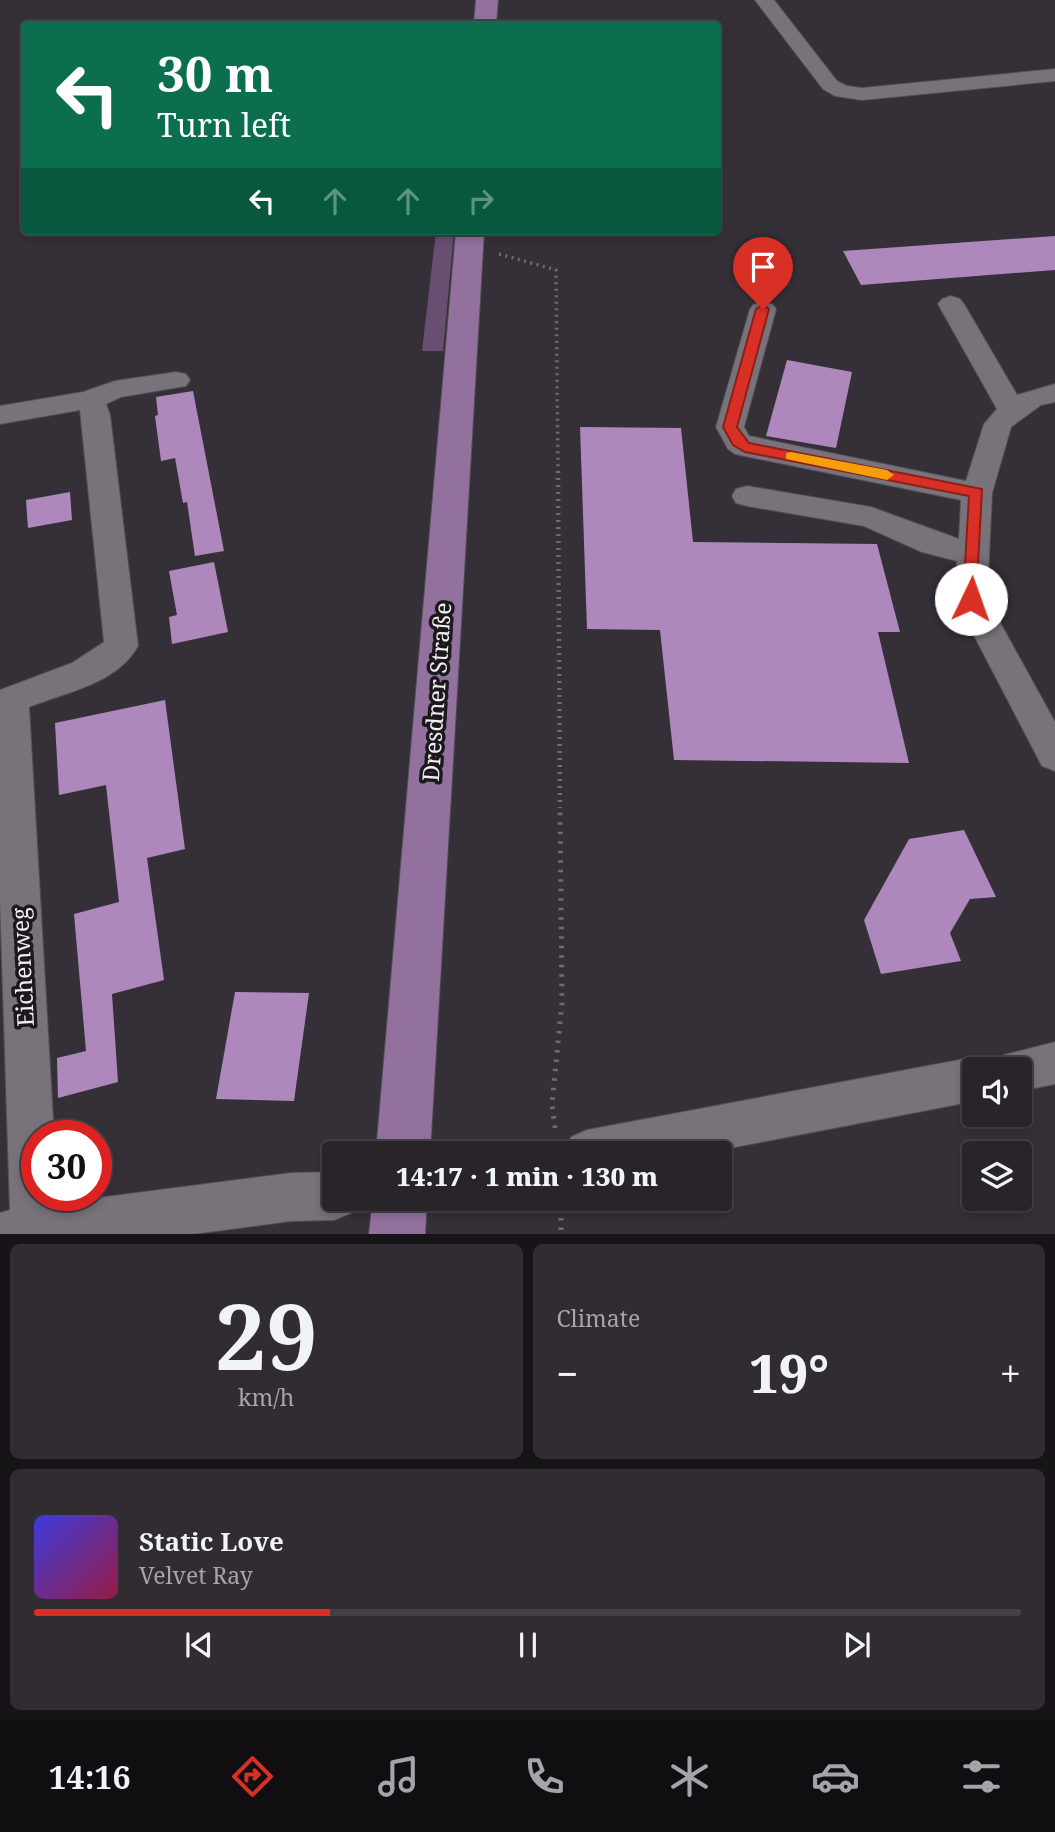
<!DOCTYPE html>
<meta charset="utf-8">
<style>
:root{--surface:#282429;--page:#302c31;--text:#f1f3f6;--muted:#a5a4a8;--line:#444146;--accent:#d93025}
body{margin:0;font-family:"Noto Serif",serif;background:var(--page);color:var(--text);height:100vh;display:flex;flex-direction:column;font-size:26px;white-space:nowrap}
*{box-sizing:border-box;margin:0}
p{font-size:23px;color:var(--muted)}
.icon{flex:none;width:38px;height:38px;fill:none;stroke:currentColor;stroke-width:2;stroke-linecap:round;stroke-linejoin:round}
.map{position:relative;height:1234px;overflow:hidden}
.drawer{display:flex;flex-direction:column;gap:10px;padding:10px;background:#161417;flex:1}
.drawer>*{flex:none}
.hud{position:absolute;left:21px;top:21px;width:700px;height:214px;border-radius:7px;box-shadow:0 4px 10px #0003,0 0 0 2px var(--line);background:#0b6e4f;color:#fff;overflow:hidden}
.fabs{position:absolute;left:962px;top:1057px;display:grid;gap:14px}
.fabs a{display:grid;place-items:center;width:70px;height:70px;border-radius:7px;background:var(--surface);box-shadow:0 4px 10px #0003,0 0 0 2px var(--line);font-size:35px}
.speed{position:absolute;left:21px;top:1120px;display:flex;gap:14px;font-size:35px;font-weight:700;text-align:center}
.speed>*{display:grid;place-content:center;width:91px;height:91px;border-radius:50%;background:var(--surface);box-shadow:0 4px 10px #0003,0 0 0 2px var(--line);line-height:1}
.speed .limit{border:10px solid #d22;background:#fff;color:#111}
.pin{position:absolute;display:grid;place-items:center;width:60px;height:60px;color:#fff;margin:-72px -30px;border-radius:50% 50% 50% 0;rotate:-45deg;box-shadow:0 0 7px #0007}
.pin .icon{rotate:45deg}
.me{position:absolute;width:77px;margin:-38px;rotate:3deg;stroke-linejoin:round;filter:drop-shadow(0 0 5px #0008)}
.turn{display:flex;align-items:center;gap:24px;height:147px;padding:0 21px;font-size:32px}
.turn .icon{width:91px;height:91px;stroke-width:2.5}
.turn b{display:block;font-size:49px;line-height:60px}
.lanes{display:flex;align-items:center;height:66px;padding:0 21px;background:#0003;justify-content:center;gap:35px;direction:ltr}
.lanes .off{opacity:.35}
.big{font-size:52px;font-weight:800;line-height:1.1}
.drawer .widget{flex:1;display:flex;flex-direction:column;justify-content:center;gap:10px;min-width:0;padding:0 24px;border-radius:10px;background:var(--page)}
.drawer .dial{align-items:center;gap:0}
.dial b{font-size:91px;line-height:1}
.song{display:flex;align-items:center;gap:21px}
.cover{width:84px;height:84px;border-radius:10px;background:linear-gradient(135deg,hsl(240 70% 55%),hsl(340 70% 35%))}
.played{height:7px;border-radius:4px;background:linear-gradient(90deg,var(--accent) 30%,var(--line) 30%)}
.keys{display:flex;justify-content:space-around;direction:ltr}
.heat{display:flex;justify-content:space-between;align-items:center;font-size:38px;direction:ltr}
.drawer .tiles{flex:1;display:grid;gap:10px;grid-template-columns:1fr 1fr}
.widget:last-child{grid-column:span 2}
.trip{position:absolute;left:322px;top:1141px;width:410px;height:70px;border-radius:7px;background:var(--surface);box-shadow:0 4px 10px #0003,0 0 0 2px var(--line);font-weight:800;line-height:70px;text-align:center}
.menu{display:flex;height:112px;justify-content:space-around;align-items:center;background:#100e10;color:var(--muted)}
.menu .icon{width:49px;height:49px}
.menu .on{color:var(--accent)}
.menu b{font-size:32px;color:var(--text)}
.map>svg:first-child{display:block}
.green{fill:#684f72}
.building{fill:#ae88bd}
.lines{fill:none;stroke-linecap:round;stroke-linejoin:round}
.minor-casing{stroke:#534f55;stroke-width:2}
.major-casing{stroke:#534f55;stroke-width:2}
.path-far2{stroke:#706b71;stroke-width:3.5;stroke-dasharray:2 4.5;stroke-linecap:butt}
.path-far1{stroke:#706b71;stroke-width:4.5;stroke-dasharray:2 5;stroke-linecap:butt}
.path{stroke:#706b71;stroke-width:5;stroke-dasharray:2.5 7;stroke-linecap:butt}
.minor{fill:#78727a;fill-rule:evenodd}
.major{fill:#92719f;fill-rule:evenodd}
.route{fill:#d93025;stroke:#8d1f18;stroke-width:2}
.slow{fill:#f59e0b}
.labels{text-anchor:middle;stroke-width:7;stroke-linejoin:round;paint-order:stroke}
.street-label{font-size:23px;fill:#f1edf2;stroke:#1b191c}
</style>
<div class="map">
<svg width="1055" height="1234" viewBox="0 0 1055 1234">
<rect width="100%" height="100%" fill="#353037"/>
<path class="green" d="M436,231H454L443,351H422Z"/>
<path class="building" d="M1055,236V270L861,285L843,251Z
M787,360L852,372L836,448L766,436Z
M193,391L224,551L195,556L187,502L183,503L175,458L161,461L155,416L158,415L156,397Z
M580,427L681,428L693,542L877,544L900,632H878L909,763L674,760L660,630L587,629Z
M70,492L72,520L28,528L26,500Z
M214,562L228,632L172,644L169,617L177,615L169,571Z
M165,700L185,849L147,858L164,980L112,994L118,1082L58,1098L57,1058L86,1051L74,914L119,902L106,785L59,795L55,723Z
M964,830L996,897L970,899L950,933L961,961L881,974L864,920L909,839Z
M235,992L309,993L294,1101L216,1099Z"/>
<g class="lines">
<g class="minor-casing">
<path id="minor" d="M755,0H774L837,81L847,86L862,88L1055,69V81L862,100L835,96L823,89Z
M951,296L960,299L964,304L1017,395L1055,384V402L1041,405L1011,427L992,493L987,599L1055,722V771L1042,766L955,599L957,561L922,552L864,526L747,506L736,503L732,496L736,489L747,486L871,507L959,539L961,500L735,454L728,449L716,427L750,309L754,304H772L776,309L744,427L749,436L966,481L984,424L997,409L938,304L942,299Z
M176,372L186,374L190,380L186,386L121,397L106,404L110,415L138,646C117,684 66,692 29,707L54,1136H37V1195H57L58,1203L291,1173L334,1172V1199H356L351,1213L334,1220L291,1221L193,1234H0V1213L10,1210L0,899V690L72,663L104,642L80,410L0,424V406L83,392L115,381Z
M1055,1042V1084L1020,1091V1069H998L1004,1055Z
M975,1057L991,1064L993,1069H975V1101L704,1153H564L571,1137L587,1130Z"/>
</g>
<g class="major-casing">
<path id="major" d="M476,0H498L496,24H474Z
M456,231H484L430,1153H376Z
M373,1199H427L425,1234H369Z"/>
</g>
<path class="path-far2" d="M499,254L556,270L558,473"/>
<path class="path-far1" d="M558,471L560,808"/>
<path class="path" d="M555,1128L552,1104L562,1003L560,806
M561,1199V1234"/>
<use href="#minor" class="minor"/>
<use href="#major" class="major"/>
</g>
<path class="route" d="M763,305L769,309L737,427L749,443L982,489L976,603L971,605L963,599L969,496L745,452L733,445L723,427L756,309Z"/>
<path class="slow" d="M791,452L887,470L894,475L887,480L786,459V453Z"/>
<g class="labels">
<g class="street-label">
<text transform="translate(437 692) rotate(-86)" y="8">Dresdner Straße</text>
<text transform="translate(23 967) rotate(-93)" y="8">Eichenweg</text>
</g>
</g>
</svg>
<div class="fabs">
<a><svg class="icon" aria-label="sound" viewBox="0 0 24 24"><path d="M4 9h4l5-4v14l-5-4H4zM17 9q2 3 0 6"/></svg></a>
<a><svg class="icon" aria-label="layers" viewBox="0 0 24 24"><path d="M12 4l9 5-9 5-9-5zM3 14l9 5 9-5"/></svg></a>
</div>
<div class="speed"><div class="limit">30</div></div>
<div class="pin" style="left:763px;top:309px;background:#d93025"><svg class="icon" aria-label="arrive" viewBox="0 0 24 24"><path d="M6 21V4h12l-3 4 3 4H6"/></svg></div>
<svg class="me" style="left:971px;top:599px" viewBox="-20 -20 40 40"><circle r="19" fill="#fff"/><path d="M0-13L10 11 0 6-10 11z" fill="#d93025"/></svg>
<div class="trip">14:17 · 1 min · 130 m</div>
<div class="hud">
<div class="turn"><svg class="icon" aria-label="left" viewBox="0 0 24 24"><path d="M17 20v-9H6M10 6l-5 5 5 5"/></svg><div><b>30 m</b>Turn left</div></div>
<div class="lanes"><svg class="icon" aria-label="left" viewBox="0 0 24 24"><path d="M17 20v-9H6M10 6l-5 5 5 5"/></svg><svg class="icon off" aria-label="ahead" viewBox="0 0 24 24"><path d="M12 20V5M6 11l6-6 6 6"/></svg><svg class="icon off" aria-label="ahead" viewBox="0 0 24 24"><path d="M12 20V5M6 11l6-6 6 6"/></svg><svg class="icon off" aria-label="right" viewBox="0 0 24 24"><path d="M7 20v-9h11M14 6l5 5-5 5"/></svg></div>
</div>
</div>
<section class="drawer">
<div class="tiles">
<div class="widget dial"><b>29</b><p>km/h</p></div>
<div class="widget"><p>Climate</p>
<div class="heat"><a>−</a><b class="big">19°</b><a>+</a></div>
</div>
<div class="widget">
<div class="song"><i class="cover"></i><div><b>Static Love</b><p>Velvet Ray</p></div></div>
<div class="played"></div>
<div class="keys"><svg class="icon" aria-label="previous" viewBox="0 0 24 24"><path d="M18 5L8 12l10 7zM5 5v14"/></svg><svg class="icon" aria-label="pause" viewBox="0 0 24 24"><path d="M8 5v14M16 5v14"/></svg><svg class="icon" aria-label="next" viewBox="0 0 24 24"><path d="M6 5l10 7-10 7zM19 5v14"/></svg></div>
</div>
</div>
</section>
<nav class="menu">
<b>14:16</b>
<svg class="icon on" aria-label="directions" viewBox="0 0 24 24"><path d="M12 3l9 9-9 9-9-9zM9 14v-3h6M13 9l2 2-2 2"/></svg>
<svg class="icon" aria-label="music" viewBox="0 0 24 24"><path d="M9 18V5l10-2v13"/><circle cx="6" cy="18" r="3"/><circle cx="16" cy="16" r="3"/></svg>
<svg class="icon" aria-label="phone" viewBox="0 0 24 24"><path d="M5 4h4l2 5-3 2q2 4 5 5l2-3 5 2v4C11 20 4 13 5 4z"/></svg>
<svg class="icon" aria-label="climate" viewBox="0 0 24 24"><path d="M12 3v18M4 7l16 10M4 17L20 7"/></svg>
<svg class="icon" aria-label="car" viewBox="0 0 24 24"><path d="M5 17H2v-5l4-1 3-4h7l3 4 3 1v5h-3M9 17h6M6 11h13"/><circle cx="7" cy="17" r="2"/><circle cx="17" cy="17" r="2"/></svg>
<svg class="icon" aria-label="filters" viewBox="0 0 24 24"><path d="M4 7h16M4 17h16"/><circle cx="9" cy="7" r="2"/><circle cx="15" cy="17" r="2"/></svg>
</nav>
